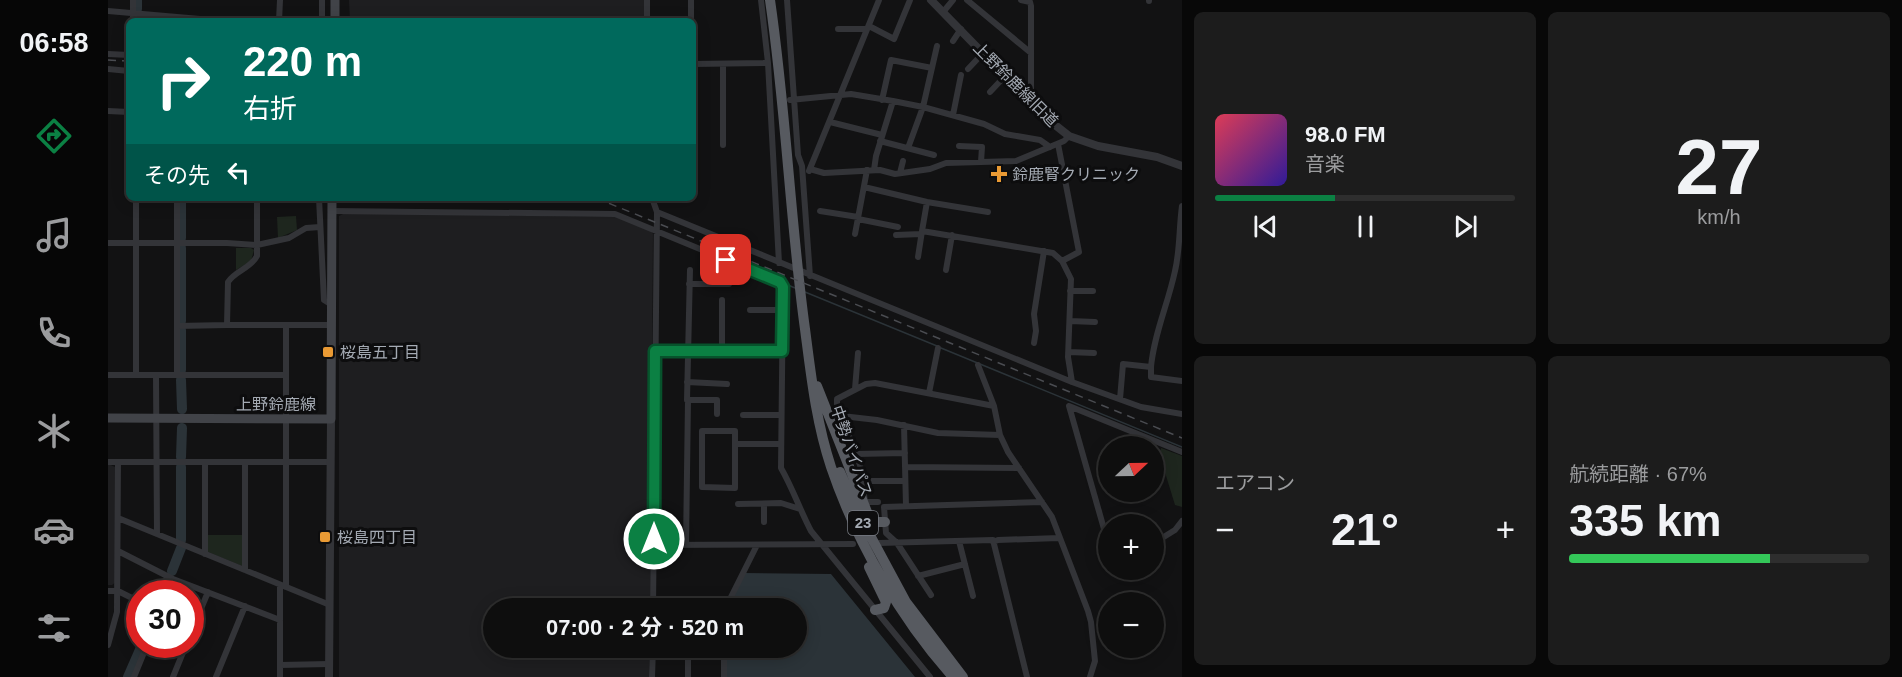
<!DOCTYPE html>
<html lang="ja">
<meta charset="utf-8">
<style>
:root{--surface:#0e0e0e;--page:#1c1c1c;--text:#f1f3f6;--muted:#9b9c9e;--line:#2e2e2e;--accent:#0b8043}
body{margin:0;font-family:Arial,"Noto Sans JP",sans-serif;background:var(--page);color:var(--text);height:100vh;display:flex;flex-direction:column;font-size:22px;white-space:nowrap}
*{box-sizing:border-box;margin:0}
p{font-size:20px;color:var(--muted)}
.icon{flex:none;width:33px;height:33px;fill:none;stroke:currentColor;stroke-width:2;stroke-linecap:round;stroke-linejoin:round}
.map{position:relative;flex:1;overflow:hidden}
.side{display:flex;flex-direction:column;gap:12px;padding:12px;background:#080808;width:720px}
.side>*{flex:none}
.top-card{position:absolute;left:18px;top:18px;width:570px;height:183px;border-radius:9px;box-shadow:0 3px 15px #0003,0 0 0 2px var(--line);background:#00695c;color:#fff;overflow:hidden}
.needle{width:39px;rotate:68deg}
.controls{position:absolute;left:990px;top:436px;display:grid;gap:12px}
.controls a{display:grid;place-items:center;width:66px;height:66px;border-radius:50%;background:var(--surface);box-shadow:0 3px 15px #0003,0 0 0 2px var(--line);font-size:30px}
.speed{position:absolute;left:18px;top:580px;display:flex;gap:12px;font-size:30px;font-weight:700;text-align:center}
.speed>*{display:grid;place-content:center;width:78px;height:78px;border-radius:50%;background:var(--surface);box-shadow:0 3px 15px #0003,0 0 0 2px var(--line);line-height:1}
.speed .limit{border:9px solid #d22;background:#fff;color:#111}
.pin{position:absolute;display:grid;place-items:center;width:51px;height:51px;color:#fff;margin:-26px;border-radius:12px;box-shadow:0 3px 9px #0006}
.me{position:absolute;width:66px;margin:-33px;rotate:0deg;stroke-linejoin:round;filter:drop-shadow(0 0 4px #0008)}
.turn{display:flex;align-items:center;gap:21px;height:126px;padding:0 18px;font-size:27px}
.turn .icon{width:78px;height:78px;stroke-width:2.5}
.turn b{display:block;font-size:42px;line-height:51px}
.then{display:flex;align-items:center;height:57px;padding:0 18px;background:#0003;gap:12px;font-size:22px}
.big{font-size:45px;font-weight:700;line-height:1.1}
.side .card{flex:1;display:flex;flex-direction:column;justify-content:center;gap:9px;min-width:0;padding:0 21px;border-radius:9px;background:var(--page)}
.side .dial{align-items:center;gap:0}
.dial b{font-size:78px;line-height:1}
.song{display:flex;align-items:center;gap:18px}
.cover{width:72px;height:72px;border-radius:9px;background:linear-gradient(135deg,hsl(350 70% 55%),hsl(250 70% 35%))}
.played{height:6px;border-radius:3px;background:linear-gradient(90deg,var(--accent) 40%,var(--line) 40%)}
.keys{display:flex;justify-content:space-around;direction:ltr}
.heat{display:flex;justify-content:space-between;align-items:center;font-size:33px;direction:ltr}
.charge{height:9px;border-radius:4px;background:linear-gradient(90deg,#34c759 67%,var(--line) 0)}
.side .tiles{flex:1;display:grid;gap:12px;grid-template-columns:repeat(2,1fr)}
.trip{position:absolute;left:375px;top:598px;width:324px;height:60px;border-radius:30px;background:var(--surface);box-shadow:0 3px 15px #0003,0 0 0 2px var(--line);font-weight:700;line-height:60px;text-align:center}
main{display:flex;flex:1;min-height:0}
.tab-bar{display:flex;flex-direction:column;width:108px;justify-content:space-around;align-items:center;background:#060606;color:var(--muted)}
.tab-bar .icon{width:42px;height:42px}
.tab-bar .active{color:var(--accent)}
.tab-bar b{font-size:27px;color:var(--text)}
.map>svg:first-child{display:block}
.built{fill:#1e1e20}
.green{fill:#1e261e}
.water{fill:#2b3338}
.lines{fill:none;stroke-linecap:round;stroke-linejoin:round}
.stream{stroke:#2b3338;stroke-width:1.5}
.river{stroke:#2b3338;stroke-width:10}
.minor{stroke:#333438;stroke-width:6}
.tertiary{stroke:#333438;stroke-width:8}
.secondary{stroke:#414348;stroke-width:9}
.trunk{stroke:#575a60;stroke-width:10}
.rail{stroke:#4a4c51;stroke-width:1.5;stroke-dasharray:8 6;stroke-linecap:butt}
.route-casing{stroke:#07532c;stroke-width:15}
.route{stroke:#0b8043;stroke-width:10}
.poi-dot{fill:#e99a34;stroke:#0d0d0e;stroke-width:2}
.labels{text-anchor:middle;stroke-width:6;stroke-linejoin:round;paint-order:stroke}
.shield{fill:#0d0d0e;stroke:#777b82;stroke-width:1.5}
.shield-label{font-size:15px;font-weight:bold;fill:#a4aab3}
.street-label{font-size:16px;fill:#a4aab3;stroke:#0d0d0e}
.poi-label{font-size:16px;fill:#a4aab3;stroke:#0d0d0e;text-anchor:start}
</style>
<main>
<nav class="tab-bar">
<b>06:58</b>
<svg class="icon active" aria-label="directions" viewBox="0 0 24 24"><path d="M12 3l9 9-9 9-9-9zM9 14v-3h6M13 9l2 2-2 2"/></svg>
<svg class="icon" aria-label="music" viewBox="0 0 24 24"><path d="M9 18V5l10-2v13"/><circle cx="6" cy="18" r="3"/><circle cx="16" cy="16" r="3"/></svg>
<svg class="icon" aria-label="phone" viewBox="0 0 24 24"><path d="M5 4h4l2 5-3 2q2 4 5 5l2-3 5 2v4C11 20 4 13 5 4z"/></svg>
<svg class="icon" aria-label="climate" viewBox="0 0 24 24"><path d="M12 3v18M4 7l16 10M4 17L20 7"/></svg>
<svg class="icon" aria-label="car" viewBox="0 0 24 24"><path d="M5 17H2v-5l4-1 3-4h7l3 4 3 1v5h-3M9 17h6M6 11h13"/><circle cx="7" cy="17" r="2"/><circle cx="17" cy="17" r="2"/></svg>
<svg class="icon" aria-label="filters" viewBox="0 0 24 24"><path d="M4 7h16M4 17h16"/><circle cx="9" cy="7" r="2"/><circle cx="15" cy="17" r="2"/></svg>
</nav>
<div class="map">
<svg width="1074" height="677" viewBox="0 0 1074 677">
<rect width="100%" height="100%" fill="#121213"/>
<path class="built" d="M241,0H537L536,21H242Z
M237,213L509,217L543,231L545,234L542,609H386V648H542L541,677H231V216Z
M0,464L7,467L8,582L4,585H0Z"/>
<path class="green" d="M188,216L189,230L170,238L169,217Z
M128,248H143L146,250L143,261L128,270Z
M1053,448L1074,456V507L1067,505L1052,456Z
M99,535H134V566L100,552Z"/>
<path class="water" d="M636,573L723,574L807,677H619V648H688V609H620Z"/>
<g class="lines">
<path class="stream" d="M680,285L687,288
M697,292L829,346
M833,348L1074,447"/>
<path class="river" d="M29,9V0
M28,21L29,18
M73,238V198
M73,248V321
M73,330V370
M73,380L74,409
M73,457L74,428
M73,540V467
M64,571L73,548
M55,594L60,580
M20,677L34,645"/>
<path class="minor" d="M653,0L660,63L671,263
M679,0L690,155L694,166L702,276
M859,0L923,53
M913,0L922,2L923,6V91L920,98
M1041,1V0
M0,11L115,21
M836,11L845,0
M25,21V0
M171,21L172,0
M214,21V0
M539,21V0
M583,21V0
M761,26L786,39L802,0
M730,29H759
M845,41L853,29
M0,54L21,55
M585,64L660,63
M615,64V145
M0,69L21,71
M860,69L876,52
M882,92L898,75
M682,100L743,94L785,101L768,156L766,170
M774,100L783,60L824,68
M785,101L815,107L876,124L897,134L932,140L942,147
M0,111L21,112
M845,115L853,75
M722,122L774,135
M772,141L826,155
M950,144L971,252L954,261
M851,146L874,147L873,162
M800,148L815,107L829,46
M702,169L716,173L772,170L787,174L822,169L838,163L908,161L956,141L961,136
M701,171L771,0
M792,173L795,161
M756,187L819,202L880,212
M28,198V374
M149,198V256C143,268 127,271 120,282L119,325H224
M211,198L216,300L224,305
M544,198L549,212L545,609
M819,202L814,231L945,253L954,261L963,279L960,357L964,382
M224,211L507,214L672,282L675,287L673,468C685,489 692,510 703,531L822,677
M712,211L750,217
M549,212L964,382L1033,407L1074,414
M750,219L790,227
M747,234L759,170
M788,235L813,234
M0,243H119L149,245L181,238L198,228L212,227
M810,257L814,231
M582,270L579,400H609V414
M838,270L844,235
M581,284H621
M962,291H985
M642,310H675
M962,321L987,322
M69,326L119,325
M178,326V587
M926,343L928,331L926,314L936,251
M580,350L674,351
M547,351H579
M614,351V300
M961,352L986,353
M870,365L886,406
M1043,367V377L1074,381
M0,375H178
M48,375L49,534
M69,375V198
M579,382L619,384
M747,389L750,353
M821,393L830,348
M1012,399L1015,364L1043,367C1046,334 1060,304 1067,271C1072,250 1071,228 1074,206
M635,415H673
M734,416L769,420L830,433L892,435
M796,425L798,506
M594,431H627V488L594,487Z
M627,444H673
M748,454L797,453
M0,462H223
M137,462V570
M797,467L911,468
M754,481H797
M770,502H757L752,465L729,404V399L758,384L767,383L886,406L892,435L900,452L944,517L980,611L983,622L987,661L982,677
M630,504L673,503L692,509
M10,518L222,605
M656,522V504
M851,541L865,596
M885,542L890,540L951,538
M771,543L885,540L919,677
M1000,543L961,406L1074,452
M1046,543L1067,530L1074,521
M546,545L745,544
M578,545L580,400
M10,551L65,579L172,620
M97,554V462
M1011,570L1012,573L1019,570
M810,576L857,564
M0,591H10L32,602
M59,594L65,579
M823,595L789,543L778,533L776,507L934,502
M617,609L649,545
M82,635L100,592
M0,645L9,612L10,462
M172,665L221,664
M26,677L39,645
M65,677L78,645
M108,677L137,606
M172,677V585
M544,677L545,648
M580,677V648
M616,677V648"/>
<path class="tertiary" d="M823,0L937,117L961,136L990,146L1049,157L1074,166
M221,677L223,419"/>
<path class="secondary" d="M227,21V0
M0,418L223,419L224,198"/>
<path class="trunk" d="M662,0C678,109 682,220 697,329C703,375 708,422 723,467C748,541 793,619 845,677
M709,386L761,517L768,522H777
M732,472L749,511L798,602L855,677
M761,567L778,602L776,608L767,610"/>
<path class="rail" d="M0,60L21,61
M488,198L1074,438"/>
</g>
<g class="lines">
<g class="route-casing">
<path id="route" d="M546,539L547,351H674L675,287L672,282L618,260"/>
</g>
<use href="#route" class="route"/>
</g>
<g class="poi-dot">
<path d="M888 165h6v6h6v6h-6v6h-6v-6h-6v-6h6z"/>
<rect x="214" y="346" width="12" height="12" rx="3"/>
<rect x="211" y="531" width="12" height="12" rx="3"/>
</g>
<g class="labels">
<rect class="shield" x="740" y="511" width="30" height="24" rx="4.5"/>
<g class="shield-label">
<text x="755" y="528">23</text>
</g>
<g class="street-label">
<text transform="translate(908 84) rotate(45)" y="6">上野鈴鹿線旧道</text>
<text x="168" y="410">上野鈴鹿線</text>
<text transform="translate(744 451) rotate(71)" y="6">中勢バイパス</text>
</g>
<g class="poi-label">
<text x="904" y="180">鈴鹿腎クリニック</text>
<text x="232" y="358">桜島五丁目</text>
<text x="229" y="543">桜島四丁目</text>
</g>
</g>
</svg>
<div class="controls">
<a><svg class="needle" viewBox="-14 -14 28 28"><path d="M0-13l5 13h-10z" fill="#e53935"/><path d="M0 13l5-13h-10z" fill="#9b9c9e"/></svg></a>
<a>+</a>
<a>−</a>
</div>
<div class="speed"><div class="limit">30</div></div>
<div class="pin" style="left:618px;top:260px;background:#d93025"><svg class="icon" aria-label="arrive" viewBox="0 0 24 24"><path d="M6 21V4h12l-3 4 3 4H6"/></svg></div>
<svg class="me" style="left:546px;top:539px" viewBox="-20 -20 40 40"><circle r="17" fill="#0b8043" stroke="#fff" stroke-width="3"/><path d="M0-11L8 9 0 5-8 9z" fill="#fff"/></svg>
<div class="trip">07:00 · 2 分 · 520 m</div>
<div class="top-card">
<div class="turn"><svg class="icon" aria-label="right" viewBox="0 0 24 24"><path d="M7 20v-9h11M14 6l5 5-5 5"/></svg><div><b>220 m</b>右折</div></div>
<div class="then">その先<svg class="icon" aria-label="left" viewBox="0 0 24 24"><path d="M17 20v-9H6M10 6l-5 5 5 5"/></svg></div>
</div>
</div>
<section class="side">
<div class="tiles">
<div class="card">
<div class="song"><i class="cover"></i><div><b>98.0 FM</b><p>音楽</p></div></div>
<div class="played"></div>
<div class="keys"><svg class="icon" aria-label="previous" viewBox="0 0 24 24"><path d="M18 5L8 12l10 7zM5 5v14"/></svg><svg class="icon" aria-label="pause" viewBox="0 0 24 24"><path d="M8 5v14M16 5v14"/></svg><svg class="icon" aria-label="next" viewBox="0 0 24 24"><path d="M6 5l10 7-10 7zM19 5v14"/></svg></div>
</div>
<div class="card dial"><b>27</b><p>km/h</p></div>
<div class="card"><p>エアコン</p>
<div class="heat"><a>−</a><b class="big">21°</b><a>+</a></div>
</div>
<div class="card"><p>航続距離 · 67%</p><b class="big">335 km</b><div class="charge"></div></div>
</div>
</section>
</main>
